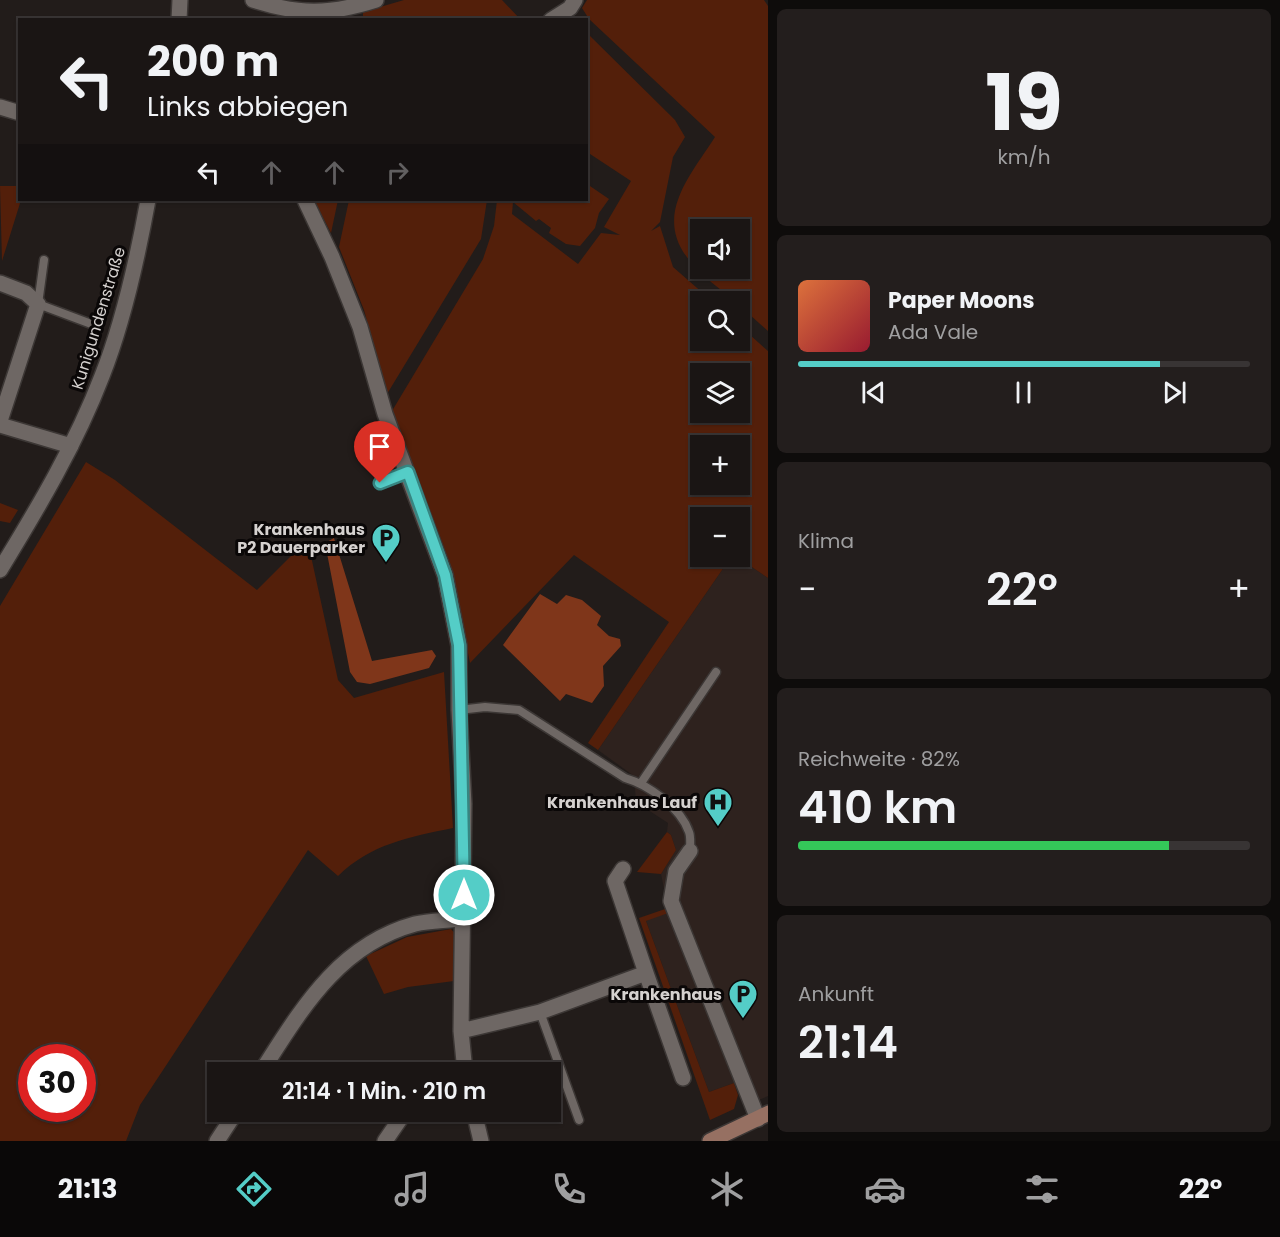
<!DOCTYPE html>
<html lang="de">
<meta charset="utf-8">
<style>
:root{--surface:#1a1514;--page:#231e1d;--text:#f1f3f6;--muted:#9f9fa0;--line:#383434;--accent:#54cdc7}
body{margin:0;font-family:Poppins,sans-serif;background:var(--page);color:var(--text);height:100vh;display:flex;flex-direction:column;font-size:22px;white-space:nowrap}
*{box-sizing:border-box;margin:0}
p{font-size:20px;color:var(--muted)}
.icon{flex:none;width:33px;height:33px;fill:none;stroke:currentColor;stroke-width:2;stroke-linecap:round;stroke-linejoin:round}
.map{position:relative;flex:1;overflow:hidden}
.details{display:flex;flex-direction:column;gap:9px;padding:9px;background:#0e0c0b;width:512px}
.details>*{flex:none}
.guide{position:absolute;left:18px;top:18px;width:570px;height:183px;border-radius:0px;box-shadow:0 2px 4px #0004,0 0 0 2px var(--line);background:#1a1514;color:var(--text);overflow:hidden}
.fabs{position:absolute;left:690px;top:219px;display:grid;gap:12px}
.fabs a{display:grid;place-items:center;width:60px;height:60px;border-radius:0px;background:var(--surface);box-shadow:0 2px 4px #0004,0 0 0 2px var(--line);font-size:30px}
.speed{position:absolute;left:18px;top:1044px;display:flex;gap:12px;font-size:30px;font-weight:700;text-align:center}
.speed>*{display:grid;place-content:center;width:78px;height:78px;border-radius:50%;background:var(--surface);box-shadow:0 2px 4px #0004,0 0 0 2px var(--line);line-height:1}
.speed .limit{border:9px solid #d22;background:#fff;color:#111}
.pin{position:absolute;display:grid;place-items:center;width:51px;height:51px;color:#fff;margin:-62px -26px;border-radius:50% 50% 50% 0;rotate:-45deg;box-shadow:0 0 6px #0007}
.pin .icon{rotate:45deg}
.me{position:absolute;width:66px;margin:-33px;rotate:0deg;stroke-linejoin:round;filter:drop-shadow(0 0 4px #0008)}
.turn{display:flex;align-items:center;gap:21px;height:126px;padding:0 30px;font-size:27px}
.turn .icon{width:78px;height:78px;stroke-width:2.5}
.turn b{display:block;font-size:42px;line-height:51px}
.lanes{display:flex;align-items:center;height:57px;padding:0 30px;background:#0003;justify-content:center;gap:30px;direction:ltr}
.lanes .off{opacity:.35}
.big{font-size:45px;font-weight:600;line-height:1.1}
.details .tile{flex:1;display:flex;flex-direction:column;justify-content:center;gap:9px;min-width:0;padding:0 21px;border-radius:9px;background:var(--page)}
.details .dial{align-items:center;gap:0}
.dial b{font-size:78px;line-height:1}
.song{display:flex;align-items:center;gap:18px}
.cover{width:72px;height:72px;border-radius:9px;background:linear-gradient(135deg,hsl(20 70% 55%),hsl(350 70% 35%))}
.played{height:6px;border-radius:3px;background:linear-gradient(90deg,var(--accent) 80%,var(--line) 80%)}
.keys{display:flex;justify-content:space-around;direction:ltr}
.heat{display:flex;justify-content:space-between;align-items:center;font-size:33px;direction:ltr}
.charge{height:9px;border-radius:4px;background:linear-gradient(90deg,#34c759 82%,var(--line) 0)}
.trip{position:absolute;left:207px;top:1062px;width:354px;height:60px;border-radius:0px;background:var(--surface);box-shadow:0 2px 4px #0004,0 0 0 2px var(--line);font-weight:600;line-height:60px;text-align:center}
.menu{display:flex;height:96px;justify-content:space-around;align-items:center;background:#0a0808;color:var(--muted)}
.menu .icon{width:42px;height:42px}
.menu .selected{color:var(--accent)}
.menu b{font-size:27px;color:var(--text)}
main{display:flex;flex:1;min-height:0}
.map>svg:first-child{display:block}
.built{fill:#2e221e}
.green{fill:#531f0a;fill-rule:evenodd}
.water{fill:#7f361a}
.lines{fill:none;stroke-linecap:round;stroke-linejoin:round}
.lane-casing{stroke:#3c3735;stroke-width:11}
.street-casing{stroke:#3c3735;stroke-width:18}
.secondary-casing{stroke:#3c3735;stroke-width:18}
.lane{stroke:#6e6764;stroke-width:8}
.street{stroke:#6e6764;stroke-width:15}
.secondary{stroke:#967062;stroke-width:15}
.route-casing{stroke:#378581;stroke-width:15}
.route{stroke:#54cdc7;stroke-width:10}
.labels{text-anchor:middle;stroke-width:6;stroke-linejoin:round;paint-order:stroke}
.street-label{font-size:16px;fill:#d5d1cf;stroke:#0a0707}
.poi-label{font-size:16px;font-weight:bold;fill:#d5d1cf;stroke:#0a0707;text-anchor:end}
</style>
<main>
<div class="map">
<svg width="769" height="1141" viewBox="0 0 769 1141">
<rect width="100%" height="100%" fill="#221c1a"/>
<path class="built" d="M731,557H737L768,578V1096L759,1100L748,1078L709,1092L646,921L668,908L661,874L676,850L671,835L667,832L668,823L636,802L634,776L598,750Z"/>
<path class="green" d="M404,0H502L520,19H363V12Z
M587,0H764L768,6V331L740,306V302L735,301C720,289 702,276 690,261C652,216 691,175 715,137L589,19L582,8ZM700,230H740V268H700Z
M587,33L675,120L685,137L673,157L660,222L651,231L660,226L673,267L712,301L700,302V340H740V326L768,351V578L737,557L740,556V518H700V556L731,557L598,750L588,743L669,622L574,555L470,663L450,563L392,411L483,259L494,226L497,200H586L587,184L609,199L599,213L595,228L580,246L566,244L549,233L551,228L539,219L536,221L513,202L512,214L578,264L601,233L620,235L604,227L631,181L587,152ZM700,374H740V412H700ZM700,446H740V484H700Z
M0,186H19L21,200L2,261Z
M314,200H338L331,233Z
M349,200H487L481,239L387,394L364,310L339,247Z
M86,462L115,480L257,590L293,554L309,547L338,680L354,698L444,672L453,828C409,837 371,844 338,876L308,850L140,1105L126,1141H0V606ZM32,1058H82V1108H32Z
M0,503L18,510L10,523L0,521Z
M667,832L671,835L676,850L661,874L637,872Z
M668,908L671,912L646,921L709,1092L734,1083L738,1095L734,1109L710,1120L639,918Z
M451,929L457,936L454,981L408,987L384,994L366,956L407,937Z"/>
<path class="water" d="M334,538L372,661L432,650L436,656L429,668L370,684L357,682L350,672L325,543Z
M540,594L557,604L566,595L582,600L601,616L597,625L609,636L620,639L621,646L603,666L604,686L592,703L566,694L560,701L503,645Z"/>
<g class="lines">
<g class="lane-casing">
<path id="lane" d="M44,260L38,304L94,325
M380,483L408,472
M459,710L485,707L519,710L625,778C649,785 681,808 689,832C691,837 690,845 690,851
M641,783L716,672
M540,1012L579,1120"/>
</g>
<g class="street-casing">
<path id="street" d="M253,0C299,15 329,15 376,0
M179,20L180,0
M551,20L570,8L575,0
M0,107L20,113
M305,200L332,257L360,327L385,414L445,575L459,646V710L464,804L461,1031L465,1072
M0,283L26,293L38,304L0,421
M0,425L71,446
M0,570C38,508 76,444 102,376C123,323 138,255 148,200
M690,851L676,871L671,901L758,1119
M623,869L615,881L646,973
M461,1031L540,1012L646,973L683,1078
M261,1072C301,1010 338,945 415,924C431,920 448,921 465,918
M474,1112L481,1141
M217,1141L236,1112
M385,1141L405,1112"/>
</g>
<g class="secondary-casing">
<path id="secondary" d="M710,1141L769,1113"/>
</g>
<use href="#lane" class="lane"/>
<use href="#street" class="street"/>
<use href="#secondary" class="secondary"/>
</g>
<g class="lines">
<g class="route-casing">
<path id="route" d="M380,483L408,472L445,575L459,645L464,895"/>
</g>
<use href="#route" class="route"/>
</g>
<defs>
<g id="parking-pin" transform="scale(1.5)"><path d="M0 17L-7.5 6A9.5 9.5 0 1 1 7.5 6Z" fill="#54cdc7" stroke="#0a0707"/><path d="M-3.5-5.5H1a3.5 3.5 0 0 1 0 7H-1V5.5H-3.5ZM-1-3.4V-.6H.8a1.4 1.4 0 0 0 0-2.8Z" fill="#111"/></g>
<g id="hospital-pin" transform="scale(1.5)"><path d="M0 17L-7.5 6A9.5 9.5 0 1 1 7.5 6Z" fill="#54cdc7" stroke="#0a0707"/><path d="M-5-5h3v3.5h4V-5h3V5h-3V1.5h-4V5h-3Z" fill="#111"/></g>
</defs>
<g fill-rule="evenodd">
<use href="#parking-pin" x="386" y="538"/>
<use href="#hospital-pin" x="718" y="802"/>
<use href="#parking-pin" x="743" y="994"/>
</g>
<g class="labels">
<g class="street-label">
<text transform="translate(98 318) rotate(-73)" y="6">Kunigundenstraße</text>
</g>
<g class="poi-label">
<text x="365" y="535">Krankenhaus<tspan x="365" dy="18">P2 Dauerparker</tspan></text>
<text x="697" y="808">Krankenhaus Lauf</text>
<text x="722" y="1000">Krankenhaus</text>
</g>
</g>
</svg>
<div class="fabs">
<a><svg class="icon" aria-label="sound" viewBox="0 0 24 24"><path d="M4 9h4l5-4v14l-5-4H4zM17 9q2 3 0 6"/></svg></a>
<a><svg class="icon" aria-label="search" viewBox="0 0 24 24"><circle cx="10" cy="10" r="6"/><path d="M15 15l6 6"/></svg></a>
<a><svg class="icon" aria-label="layers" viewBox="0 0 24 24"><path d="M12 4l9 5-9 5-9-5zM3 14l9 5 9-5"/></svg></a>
<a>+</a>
<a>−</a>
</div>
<div class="speed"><div class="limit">30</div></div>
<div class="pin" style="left:380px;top:483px;background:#d93025"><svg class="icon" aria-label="arrive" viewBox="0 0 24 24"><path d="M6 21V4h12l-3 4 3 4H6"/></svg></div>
<svg class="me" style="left:464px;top:895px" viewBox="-20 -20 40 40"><circle r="17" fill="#54cdc7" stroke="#fff" stroke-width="3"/><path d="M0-11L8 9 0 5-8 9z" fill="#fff"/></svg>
<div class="trip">21:14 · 1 Min. · 210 m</div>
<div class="guide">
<div class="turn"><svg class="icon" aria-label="left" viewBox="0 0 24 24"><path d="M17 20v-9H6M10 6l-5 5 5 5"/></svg><div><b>200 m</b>Links abbiegen</div></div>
<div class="lanes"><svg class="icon" aria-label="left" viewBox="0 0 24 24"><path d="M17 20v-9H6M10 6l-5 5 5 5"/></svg><svg class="icon off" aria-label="ahead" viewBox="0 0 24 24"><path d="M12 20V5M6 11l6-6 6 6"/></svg><svg class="icon off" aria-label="ahead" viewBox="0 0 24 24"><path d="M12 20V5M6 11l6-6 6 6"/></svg><svg class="icon off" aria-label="right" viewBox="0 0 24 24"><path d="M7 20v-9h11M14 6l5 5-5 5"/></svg></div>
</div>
</div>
<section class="details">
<div class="tile dial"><b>19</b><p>km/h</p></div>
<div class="tile">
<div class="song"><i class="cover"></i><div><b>Paper Moons</b><p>Ada Vale</p></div></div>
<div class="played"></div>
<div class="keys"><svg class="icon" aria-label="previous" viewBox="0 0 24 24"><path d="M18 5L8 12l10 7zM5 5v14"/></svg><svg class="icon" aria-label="pause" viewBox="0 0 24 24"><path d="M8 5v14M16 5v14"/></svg><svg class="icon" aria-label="next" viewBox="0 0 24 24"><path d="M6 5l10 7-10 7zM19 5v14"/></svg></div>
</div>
<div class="tile"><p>Klima</p>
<div class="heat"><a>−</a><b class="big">22°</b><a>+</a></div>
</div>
<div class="tile"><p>Reichweite · 82%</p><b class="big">410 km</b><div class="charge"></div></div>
<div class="tile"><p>Ankunft</p><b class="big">21:14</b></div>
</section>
</main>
<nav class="menu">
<b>21:13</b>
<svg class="icon selected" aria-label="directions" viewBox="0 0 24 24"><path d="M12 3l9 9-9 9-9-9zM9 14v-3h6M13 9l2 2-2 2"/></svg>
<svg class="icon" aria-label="music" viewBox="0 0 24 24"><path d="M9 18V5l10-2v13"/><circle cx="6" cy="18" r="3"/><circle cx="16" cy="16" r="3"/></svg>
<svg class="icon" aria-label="phone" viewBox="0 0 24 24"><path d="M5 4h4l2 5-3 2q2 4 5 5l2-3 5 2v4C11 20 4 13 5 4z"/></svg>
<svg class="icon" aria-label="climate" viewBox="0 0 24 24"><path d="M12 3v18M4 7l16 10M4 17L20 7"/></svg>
<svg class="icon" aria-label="car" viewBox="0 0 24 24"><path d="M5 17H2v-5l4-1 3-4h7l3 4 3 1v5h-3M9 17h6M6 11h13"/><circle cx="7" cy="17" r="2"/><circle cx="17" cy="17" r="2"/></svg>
<svg class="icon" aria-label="filters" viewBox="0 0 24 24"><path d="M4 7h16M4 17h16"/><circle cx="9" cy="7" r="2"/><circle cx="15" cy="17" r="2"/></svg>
<b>22°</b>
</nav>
